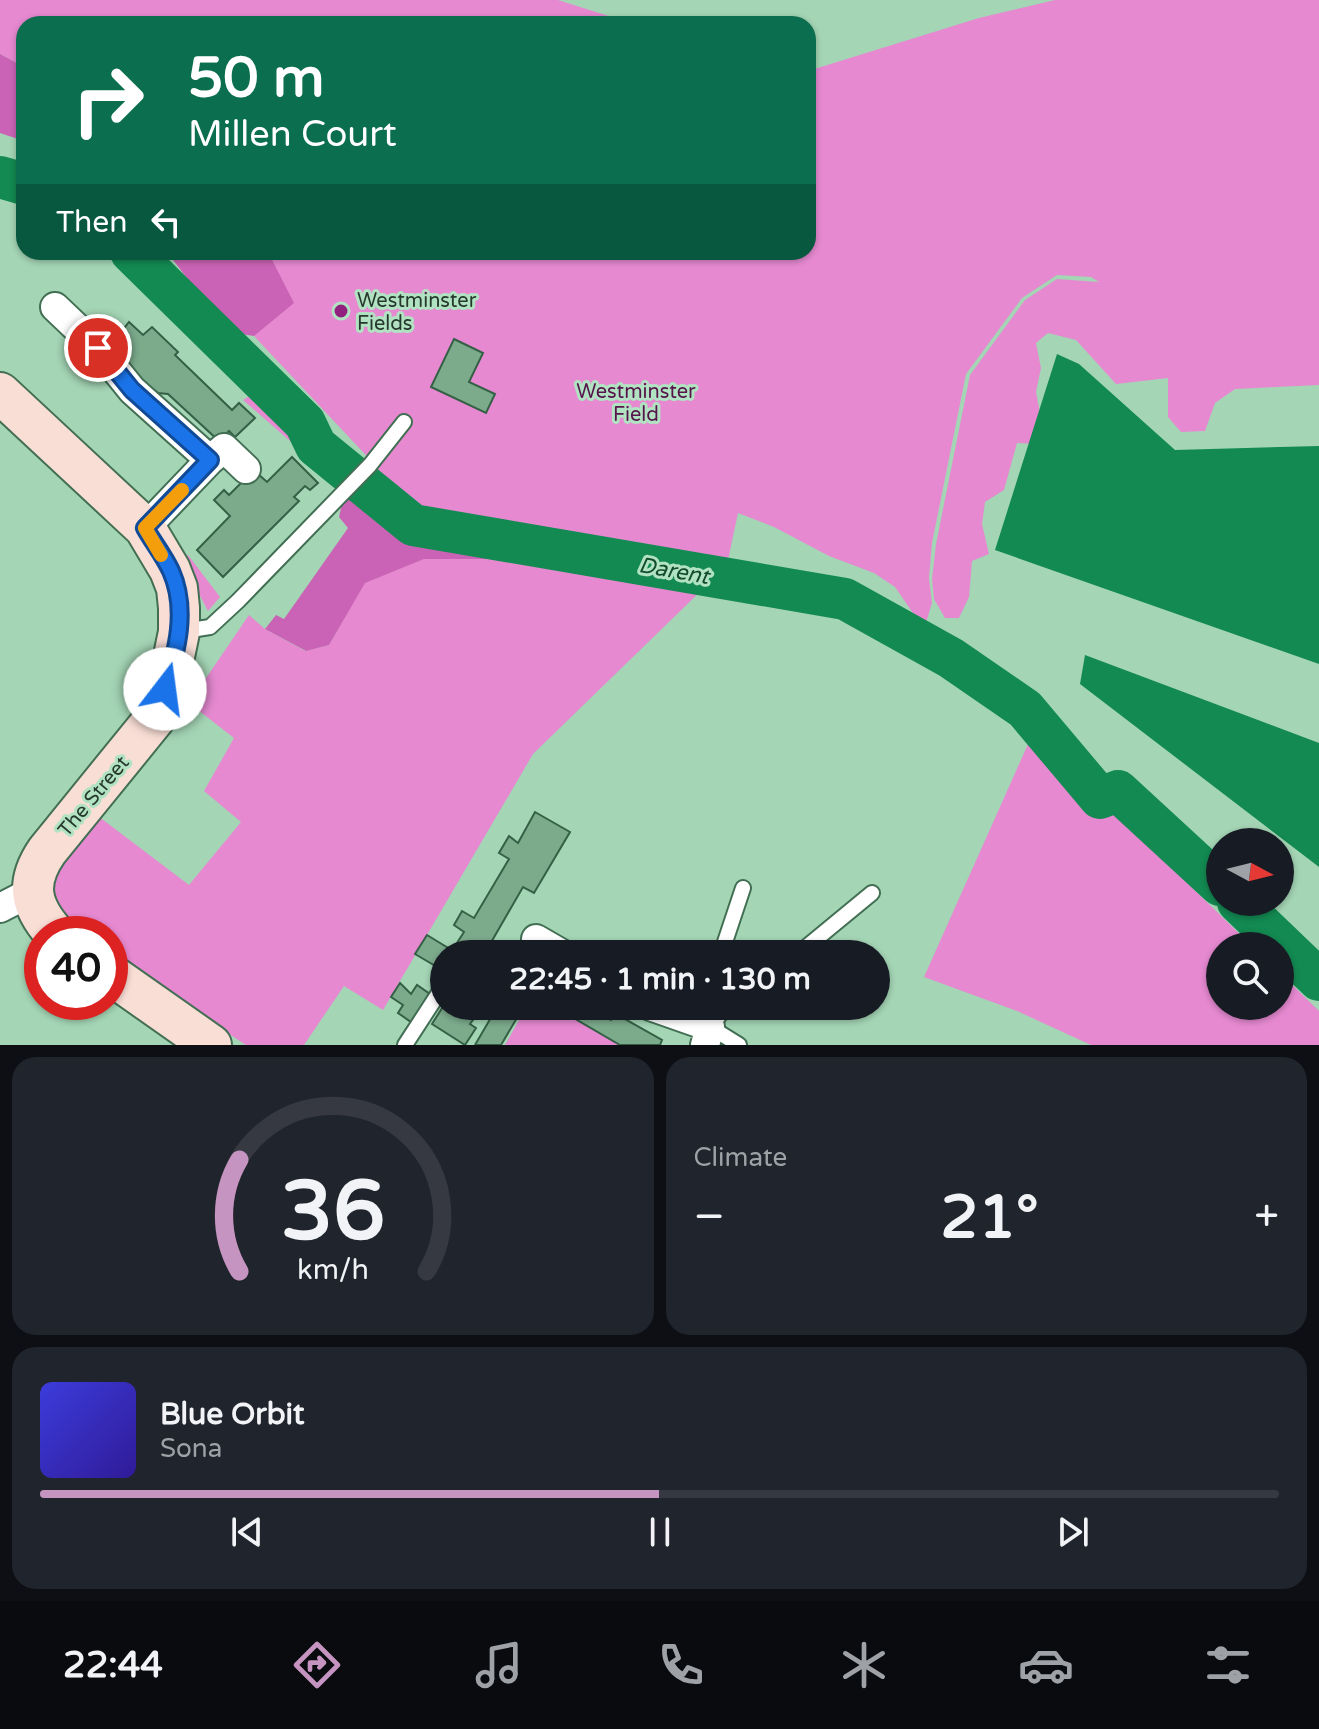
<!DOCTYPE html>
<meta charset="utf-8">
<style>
:root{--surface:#171b24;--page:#20242c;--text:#f1f3f6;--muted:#9ea1a6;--line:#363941;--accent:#c694c0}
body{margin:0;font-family:"Varela Round",sans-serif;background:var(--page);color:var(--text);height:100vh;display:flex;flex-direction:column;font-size:30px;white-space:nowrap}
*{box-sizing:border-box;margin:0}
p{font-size:26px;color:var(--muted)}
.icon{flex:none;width:44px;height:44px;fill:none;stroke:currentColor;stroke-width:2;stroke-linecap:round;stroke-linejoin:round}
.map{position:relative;height:1045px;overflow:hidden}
.details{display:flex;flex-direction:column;gap:12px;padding:12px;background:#0d0f14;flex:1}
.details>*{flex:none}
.banner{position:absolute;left:16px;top:16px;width:800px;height:244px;border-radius:24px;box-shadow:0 2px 6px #0004;background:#0b6e4f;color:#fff;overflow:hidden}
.needle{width:52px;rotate:97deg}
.buttons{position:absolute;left:1206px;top:828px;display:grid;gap:16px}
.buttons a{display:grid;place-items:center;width:88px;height:88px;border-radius:50%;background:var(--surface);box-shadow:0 2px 6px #0004;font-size:40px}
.speed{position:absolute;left:24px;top:916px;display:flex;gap:16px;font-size:40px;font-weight:700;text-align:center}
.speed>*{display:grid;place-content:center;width:104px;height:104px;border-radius:50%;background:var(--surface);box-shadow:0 2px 6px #0004;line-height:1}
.speed .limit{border:12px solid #d22;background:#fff;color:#111}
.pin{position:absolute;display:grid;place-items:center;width:68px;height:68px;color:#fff;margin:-34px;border:4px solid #fff;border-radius:50%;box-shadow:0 2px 8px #0007}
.me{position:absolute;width:88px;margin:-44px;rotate:15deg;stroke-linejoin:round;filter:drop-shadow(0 0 6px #0008)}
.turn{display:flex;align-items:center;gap:28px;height:168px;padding:0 40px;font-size:36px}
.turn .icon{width:104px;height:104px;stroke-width:2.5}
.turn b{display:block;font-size:56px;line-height:68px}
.then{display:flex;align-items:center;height:76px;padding:0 40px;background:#0003;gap:16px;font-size:30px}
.big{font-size:60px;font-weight:700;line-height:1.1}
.details .card{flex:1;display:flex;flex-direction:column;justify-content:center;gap:12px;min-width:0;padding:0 28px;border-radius:24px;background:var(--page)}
.details .dial{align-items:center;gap:0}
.dial svg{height:208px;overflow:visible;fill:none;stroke:var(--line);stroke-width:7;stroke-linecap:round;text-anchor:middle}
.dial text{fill:var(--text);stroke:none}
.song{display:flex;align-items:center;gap:24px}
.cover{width:96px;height:96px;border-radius:12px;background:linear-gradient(135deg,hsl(240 70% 55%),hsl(250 70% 35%))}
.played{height:8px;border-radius:4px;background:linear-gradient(90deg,var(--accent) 50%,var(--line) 50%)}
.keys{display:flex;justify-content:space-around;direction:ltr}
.heat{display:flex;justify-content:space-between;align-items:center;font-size:44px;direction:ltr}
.details .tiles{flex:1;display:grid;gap:12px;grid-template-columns:1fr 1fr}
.card:last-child{grid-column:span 2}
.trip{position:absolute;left:430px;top:940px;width:460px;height:80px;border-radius:40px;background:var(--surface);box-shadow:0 2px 6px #0004;font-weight:700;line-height:80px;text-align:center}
.tab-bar{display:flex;height:128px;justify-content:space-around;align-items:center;background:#090b0e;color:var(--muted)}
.tab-bar .icon{width:56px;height:56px}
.tab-bar .selected{color:var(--accent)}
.tab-bar b{font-size:36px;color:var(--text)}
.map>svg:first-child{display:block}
.green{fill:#e689d1}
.forest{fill:#ca63b5}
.water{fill:#138a52}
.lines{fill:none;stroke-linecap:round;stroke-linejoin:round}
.river{stroke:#138a52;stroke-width:42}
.building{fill:#7cab8c;stroke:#346045;stroke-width:2}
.lane-casing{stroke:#426f53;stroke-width:18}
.street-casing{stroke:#426f53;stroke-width:32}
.secondary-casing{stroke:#426f53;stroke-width:44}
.lane{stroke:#fff;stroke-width:14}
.street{stroke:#fff;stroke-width:28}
.secondary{stroke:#f9ded6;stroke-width:40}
.route-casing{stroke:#114b97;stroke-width:20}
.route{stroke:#1a73e8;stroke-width:14}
.slow{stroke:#f59e0b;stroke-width:14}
.poi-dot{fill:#92207f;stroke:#b1e2c2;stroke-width:3}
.labels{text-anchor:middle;stroke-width:6;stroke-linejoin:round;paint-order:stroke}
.poi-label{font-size:20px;fill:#26392d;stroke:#b1e2c2;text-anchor:start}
.park-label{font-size:20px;fill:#55144a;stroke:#b1e2c2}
.street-label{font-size:20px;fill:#26392d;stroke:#b1e2c2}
.water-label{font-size:22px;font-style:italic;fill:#114a2c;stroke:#b1e2c2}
</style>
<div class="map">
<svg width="1319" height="1045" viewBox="0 0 1319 1045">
<rect width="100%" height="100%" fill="#a4d5b5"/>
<path class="green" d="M0,0H558L634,24H24V67L0,54Z
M1055,0H1319V385L1235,389L1215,403L1205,431L1181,432L1168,417V378L1116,384L1076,340L1048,333L1036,343L1041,368L1036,392L1041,418L1037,444L1017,443L1004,490L985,502L982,524L989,554L972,561L969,597L959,618H945L934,599L932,579L936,544L970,375L1025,300L1057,279L1099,282L1091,277L1057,275L1022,298L966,374L932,543L929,578L932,603L924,629L895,587L874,573L829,556L774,527L738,513L728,560L721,574L418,516L365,480L377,467L254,336L198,258L205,252H808V71L979,18Z
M257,392L265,397L274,412L300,427L314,453L344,475L337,482L243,400Z
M188,555L220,597L208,611L182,561Z
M423,559H535L706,586L533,754L383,1010L344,986L304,1045H246L110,956V934H80L62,920L51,891L58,865L94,813L189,885L241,822L204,791L234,738L189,703L249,615L265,629L305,651L329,645L364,583Z
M1033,733L1252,946H1220V1006H1280V973L1319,1011V1045H1091L1017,1011L924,977Z
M527,1006H553L620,1045H505Z"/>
<path class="forest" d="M0,54L24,67V141L0,133Z
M167,252H268L294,303L254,336L228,332Z
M351,492L382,520L535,559H424L365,583L329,645L306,651L265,629L276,615L284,619L348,528L339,517L342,504Z"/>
<path class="water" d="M1057,354L1079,364L1175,450L1319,446V664L995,550Z
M1085,655L1319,743V867L1080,684Z"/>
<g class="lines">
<path class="river" d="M0,177L24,184
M131,252L305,423L316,446L413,525L845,599L951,658L1025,709L1100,798L1118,791L1220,885
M1238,902L1319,980"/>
</g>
<path class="building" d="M129,322L143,335L152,327L178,352L175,355L232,410L239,403L255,418L235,437L229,431L219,441L168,394L158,393L123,367L129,360L122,354L128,347L118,336Z
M454,339L483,353L469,382L495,394L486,413L431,387Z
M292,457L318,483L310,490L305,486L294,497L299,501L223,577L197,550L230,516L214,500L224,490L229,495L246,478L258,474L267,482Z
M535,812L570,832L534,893L523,887L489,946L503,954H463L453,949L464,932L454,925L462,911L474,918L509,859L499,853L509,836L518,843Z
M427,935L458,954H444V971L415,954Z
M400,983L411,994L417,985L430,994L411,1022L398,1013L403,1005L391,997Z
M444,1005L453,1008L460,1006L476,1016L470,1024L476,1028L465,1045L432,1024Z
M490,1006H524L501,1045H475L496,1009Z
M553,1006H603L608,1009L603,1016L611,1020L616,1014L662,1040L660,1045H620Z"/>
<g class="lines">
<g class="lane-casing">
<path id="lane" d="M184,631L210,627L238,601L370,465L404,422
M721,954L743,888
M798,954L872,893
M710,1027L739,1045
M710,1027L727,1006
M405,1045L444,985"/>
</g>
<g class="street-casing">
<path id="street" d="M55,307L98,348L132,390L210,460L224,448L246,469
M145,528L210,460
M0,908L33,891
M536,939L562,954
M650,1006L710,1027L705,1045"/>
</g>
<g class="secondary-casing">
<path id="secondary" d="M0,393L145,528L170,570L177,588L179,608V632L172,666L155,718L47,851C25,883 30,906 55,934
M110,974L211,1045"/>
</g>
<use href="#lane" class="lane"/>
<use href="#street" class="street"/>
<use href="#secondary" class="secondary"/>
</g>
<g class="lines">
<g class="route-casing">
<path id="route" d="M98,348L132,390L210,460L145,528C153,542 164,556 171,571C188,609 177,651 165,689"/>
</g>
<use href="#route" class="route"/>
<path class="slow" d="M161,555L145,528L182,490"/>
</g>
<circle class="poi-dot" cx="341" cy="311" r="8"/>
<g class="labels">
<g class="poi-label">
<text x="357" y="307">Westminster<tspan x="357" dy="23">Fields</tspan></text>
</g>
<g class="park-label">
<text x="636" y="398">Westminster<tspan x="636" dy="23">Field</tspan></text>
</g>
<g class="street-label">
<text transform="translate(93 796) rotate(-50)" y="7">The Street</text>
</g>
<g class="water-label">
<text transform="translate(674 570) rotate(10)" y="8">Darent</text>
</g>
</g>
</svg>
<div class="buttons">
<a><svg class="needle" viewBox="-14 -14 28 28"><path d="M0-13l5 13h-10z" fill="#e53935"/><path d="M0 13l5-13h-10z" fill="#9ea1a6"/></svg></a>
<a><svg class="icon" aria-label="search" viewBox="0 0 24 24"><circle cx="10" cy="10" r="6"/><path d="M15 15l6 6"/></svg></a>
</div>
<div class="speed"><div class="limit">40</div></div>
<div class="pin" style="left:98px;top:348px;background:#d93025"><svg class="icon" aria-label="arrive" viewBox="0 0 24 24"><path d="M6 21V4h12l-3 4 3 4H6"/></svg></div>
<svg class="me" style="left:165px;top:689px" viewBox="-20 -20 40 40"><circle r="19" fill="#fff"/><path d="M0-13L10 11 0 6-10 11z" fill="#1a73e8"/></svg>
<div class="trip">22:45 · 1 min · 130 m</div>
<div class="banner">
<div class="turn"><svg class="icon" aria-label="right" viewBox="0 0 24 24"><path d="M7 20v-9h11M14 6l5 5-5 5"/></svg><div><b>50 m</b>Millen Court</div></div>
<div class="then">Then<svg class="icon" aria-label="left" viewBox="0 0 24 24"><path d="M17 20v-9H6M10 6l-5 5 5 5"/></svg></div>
</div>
</div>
<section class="details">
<div class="tiles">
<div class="card dial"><svg viewBox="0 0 100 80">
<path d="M14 69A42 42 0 1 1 86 69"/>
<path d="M14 69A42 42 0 0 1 14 26" stroke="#c694c0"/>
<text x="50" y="56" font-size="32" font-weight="700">36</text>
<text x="50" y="72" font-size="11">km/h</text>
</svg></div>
<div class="card"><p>Climate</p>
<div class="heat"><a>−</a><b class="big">21°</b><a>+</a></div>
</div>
<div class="card">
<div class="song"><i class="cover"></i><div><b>Blue Orbit</b><p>Sona</p></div></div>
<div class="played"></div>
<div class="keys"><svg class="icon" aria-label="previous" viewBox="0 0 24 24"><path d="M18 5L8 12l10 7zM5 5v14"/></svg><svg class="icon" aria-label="pause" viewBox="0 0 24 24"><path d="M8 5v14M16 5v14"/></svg><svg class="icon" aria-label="next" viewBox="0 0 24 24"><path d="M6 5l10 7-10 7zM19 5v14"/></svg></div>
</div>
</div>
</section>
<nav class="tab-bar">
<b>22:44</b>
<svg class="icon selected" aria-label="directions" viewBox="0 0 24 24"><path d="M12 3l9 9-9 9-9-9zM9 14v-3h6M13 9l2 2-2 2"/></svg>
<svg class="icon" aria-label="music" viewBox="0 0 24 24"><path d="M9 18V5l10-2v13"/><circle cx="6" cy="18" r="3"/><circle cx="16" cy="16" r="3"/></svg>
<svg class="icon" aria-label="phone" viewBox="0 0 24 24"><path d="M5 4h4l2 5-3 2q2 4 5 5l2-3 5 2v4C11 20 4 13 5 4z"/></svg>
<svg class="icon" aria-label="climate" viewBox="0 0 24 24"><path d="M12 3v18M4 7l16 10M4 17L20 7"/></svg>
<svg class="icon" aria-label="car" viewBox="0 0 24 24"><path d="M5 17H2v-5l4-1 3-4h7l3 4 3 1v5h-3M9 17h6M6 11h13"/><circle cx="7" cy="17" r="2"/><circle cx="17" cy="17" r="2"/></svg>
<svg class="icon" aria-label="filters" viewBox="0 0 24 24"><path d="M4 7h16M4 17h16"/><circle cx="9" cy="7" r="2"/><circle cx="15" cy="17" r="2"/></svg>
</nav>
